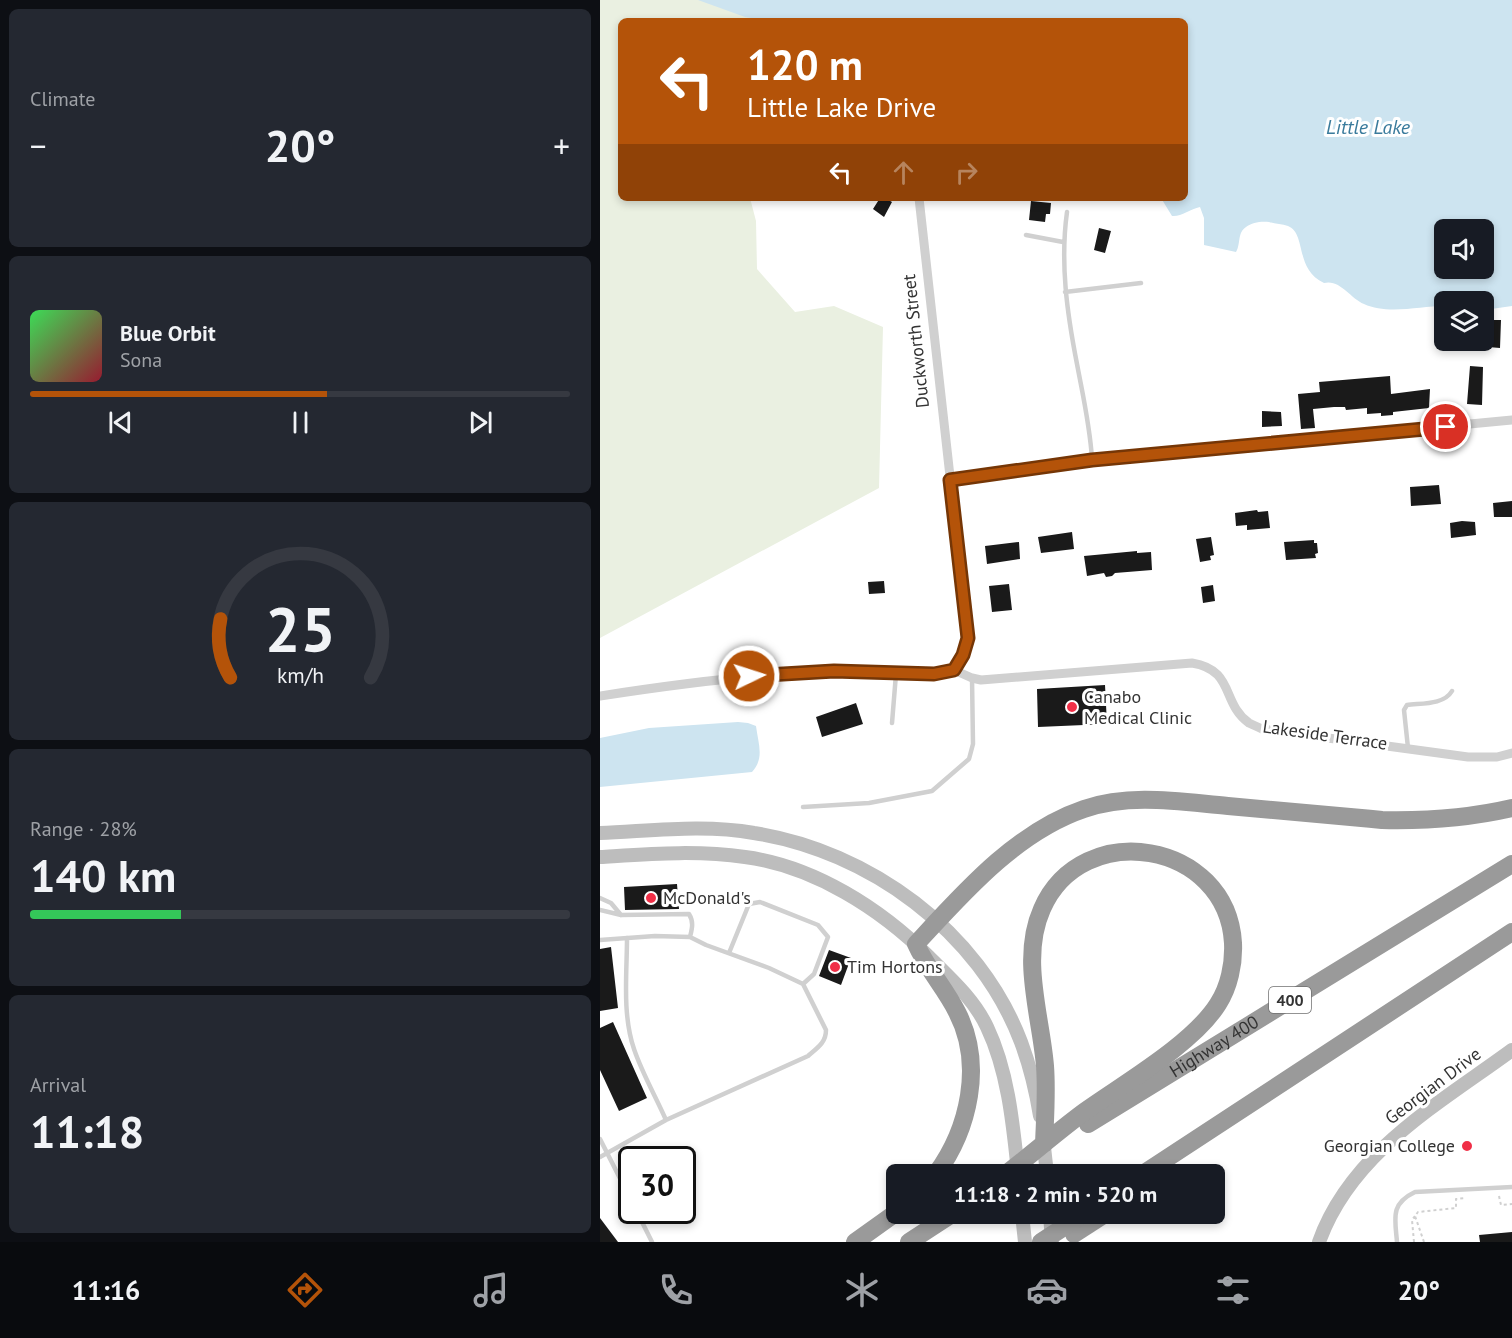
<!DOCTYPE html>
<meta charset="utf-8">
<style>
:root{--surface:#171b24;--page:#242831;--text:#f1f3f6;--muted:#9ea1a6;--line:#363941;--accent:#b45309}
body{margin:0;font-family:"PT Sans",sans-serif;background:var(--page);color:var(--text);height:100vh;display:flex;flex-direction:column;font-size:22px;white-space:nowrap}
*{box-sizing:border-box;margin:0}
p{font-size:20px;color:var(--muted)}
.icon{flex:none;width:33px;height:33px;fill:none;stroke:currentColor;stroke-width:2;stroke-linecap:round;stroke-linejoin:round}
.map{position:relative;flex:1;overflow:hidden}
.drawer{display:flex;flex-direction:column;gap:9px;padding:9px;background:#0d0f14;width:600px}
.drawer>*{flex:none}
.banner{position:absolute;left:18px;top:18px;width:570px;height:183px;border-radius:9px;box-shadow:0 3px 9px #0003;background:#b45309;color:#fff;overflow:hidden}
.fabs{position:absolute;left:834px;top:219px;display:grid;gap:12px}
.fabs a{display:grid;place-items:center;width:60px;height:60px;border-radius:9px;background:var(--surface);box-shadow:0 3px 9px #0003;font-size:30px}
.speed{position:absolute;left:18px;top:1146px;display:flex;gap:12px;font-size:30px;font-weight:700;text-align:center}
.speed>*{display:grid;place-content:center;width:78px;height:78px;border-radius:50%;background:var(--surface);box-shadow:0 3px 9px #0003;line-height:1}
.speed .limit{border:3px solid #111;border-radius:9px;background:#fff;color:#111}
.pin{position:absolute;display:grid;place-items:center;width:51px;height:51px;color:#fff;margin:-26px;border:3px solid #fff;border-radius:50%;box-shadow:0 2px 6px #0007}
.me{position:absolute;width:66px;margin:-33px;rotate:86deg;stroke-linejoin:round;filter:drop-shadow(0 0 4px #0008)}
.turn{display:flex;align-items:center;gap:21px;height:126px;padding:0 30px;font-size:27px}
.turn .icon{width:78px;height:78px;stroke-width:2.5}
.turn b{display:block;font-size:42px;line-height:51px}
.lanes{display:flex;align-items:center;height:57px;padding:0 30px;background:#0003;justify-content:center;gap:30px;direction:ltr}
.lanes .off{opacity:.35}
.big{font-size:45px;font-weight:700;line-height:1.1}
.drawer .widget{flex:1;display:flex;flex-direction:column;justify-content:center;gap:9px;min-width:0;padding:0 21px;border-radius:9px;background:var(--page)}
.drawer .dial{align-items:center;gap:0}
.dial svg{height:156px;overflow:visible;fill:none;stroke:var(--line);stroke-width:7;stroke-linecap:round;text-anchor:middle}
.dial text{fill:var(--text);stroke:none}
.song{display:flex;align-items:center;gap:18px}
.cover{width:72px;height:72px;border-radius:9px;background:linear-gradient(135deg,hsl(130 70% 55%),hsl(350 70% 35%))}
.played{height:6px;border-radius:3px;background:linear-gradient(90deg,var(--accent) 55%,var(--line) 55%)}
.keys{display:flex;justify-content:space-around;direction:ltr}
.heat{display:flex;justify-content:space-between;align-items:center;font-size:33px;direction:ltr}
.charge{height:9px;border-radius:4px;background:linear-gradient(90deg,#34c759 28%,var(--line) 0)}
.trip{position:absolute;left:286px;top:1164px;width:339px;height:60px;border-radius:9px;background:var(--surface);box-shadow:0 3px 9px #0003;font-weight:700;line-height:60px;text-align:center}
.dock{display:flex;height:96px;justify-content:space-around;align-items:center;background:#090b0e;color:var(--muted)}
.dock .icon{width:42px;height:42px}
.dock .selected{color:var(--accent)}
.dock b{font-size:27px;color:var(--text)}
main{display:flex;flex:1;min-height:0}
.map>svg:first-child{display:block}
.green{fill:#eaf0e1}
.water{fill:#cde4f0;fill-rule:evenodd}
.building{fill:#1a1a1a}
.lines{fill:none;stroke-linecap:round;stroke-linejoin:round}
.path{stroke:#d0d0d0;stroke-width:2;stroke-dasharray:3 3;stroke-linecap:butt}
.service{stroke:#d0d0d0;stroke-width:4.5}
.minor{stroke:#d0d0d0;stroke-width:9}
.secondary{stroke:#bdbdbd;stroke-width:14}
.motorway{stroke:#9a9a9a;stroke-width:18}
.route-casing{stroke:#753606;stroke-width:15}
.route{stroke:#b45309;stroke-width:10}
.poi-dot{fill:#f02f47;stroke:#fff;stroke-width:2}
.labels{text-anchor:middle;stroke-width:6;stroke-linejoin:round;paint-order:stroke}
.shield{fill:#fff;stroke:#707070;stroke-width:1.5}
.shield-label{font-size:16px;font-weight:bold;fill:#333}
.street-label{font-size:18px;fill:#333;stroke:#fff}
.poi-label{font-size:18px;fill:#333;stroke:#fff;text-anchor:start}
.water-label{font-size:20px;font-style:italic;fill:#3a7b9c;stroke:#fff}
</style>
<main>
<section class="drawer">
<div class="widget"><p>Climate</p>
<div class="heat"><a>−</a><b class="big">20°</b><a>+</a></div>
</div>
<div class="widget">
<div class="song"><i class="cover"></i><div><b>Blue Orbit</b><p>Sona</p></div></div>
<div class="played"></div>
<div class="keys"><svg class="icon" aria-label="previous" viewBox="0 0 24 24"><path d="M18 5L8 12l10 7zM5 5v14"/></svg><svg class="icon" aria-label="pause" viewBox="0 0 24 24"><path d="M8 5v14M16 5v14"/></svg><svg class="icon" aria-label="next" viewBox="0 0 24 24"><path d="M6 5l10 7-10 7zM19 5v14"/></svg></div>
</div>
<div class="widget dial"><svg viewBox="0 0 100 80">
<path d="M14 69A42 42 0 1 1 86 69"/>
<path d="M14 69A42 42 0 0 1 9 39" stroke="#b45309"/>
<text x="50" y="56" font-size="32" font-weight="700">25</text>
<text x="50" y="72" font-size="11">km/h</text>
</svg></div>
<div class="widget"><p>Range · 28%</p><b class="big">140 km</b><div class="charge"></div></div>
<div class="widget"><p>Arrival</p><b class="big">11:18</b></div>
</section>
<div class="map">
<svg width="912" height="1242" viewBox="0 0 912 1242">
<rect width="100%" height="100%" fill="#fff"/>
<path class="green" d="M0,0H170L156,20L171,21H21V198H150L156,221L157,269L195,312L234,306L283,327L279,488L0,638Z"/>
<path class="water" d="M98,0H912V306L884,310V302H844V306C821,306 787,315 764,304C750,298 740,279 724,283C694,269 707,234 688,226C682,224 675,224 669,222C662,221 652,222 646,227C637,233 641,244 636,252L604,245V218L600,207C590,209 581,217 572,216L561,198H585V21H171L145,17ZM844,230H884V268H844Z
M138,722L148,723L156,726C158,743 165,758 152,772L0,787V738L49,728Z"/>
<path class="building" d="M280,198H285L292,202L284,217L273,209Z
M431,201L451,203L450,214H446L445,222L429,220Z
M499,228L511,231L505,253L494,250Z
M889,320H901L900,348L888,347V337H884V321Z
M870,366L883,367L882,405L867,404Z
M790,376L791,394L830,389L829,408L793,412V415L781,416V413L767,414V408L746,410L745,407H734L713,409L715,428L701,429L698,394L720,392L719,382Z
M662,411L681,412L682,426L662,427Z
M839,485L841,504L811,506L810,487Z
M912,501V517H894L893,503Z
M657,510L658,512L668,511L670,528L647,530V525L636,526L635,513Z
M862,521L875,522L876,535L851,538L850,523Z
M472,532L474,549L441,553L438,537Z
M611,537L614,555L610,556L611,560L600,562L596,539Z
M714,540V543H717L718,553L715,554L716,558L686,560L684,542Z
M419,542L420,559L387,564L385,546Z
M537,551V553L551,552L552,570L515,573L512,576L506,577L504,573L487,576L484,556Z
M284,581L285,593L269,594L268,582Z
M409,584L412,610L392,612L389,586Z
M613,585L615,601L603,603L601,587Z
M505,685L507,724L438,727L437,689Z
M256,703L263,724L222,737L216,717Z
M77,884L79,909L25,910L24,887Z
M11,947L18,1008L0,1011V949Z
M229,950L251,958L241,985L219,976Z
M13,1022L47,1098L19,1111L0,1070V1028Z
M0,1218L18,1242H0Z
M912,1232V1242H880L879,1235Z"/>
<g class="lines">
<path class="path" d="M899,1196L901,1205L912,1204
M814,1242L812,1220L815,1216
M824,1242L815,1216L818,1212L856,1208V1199L866,1198"/>
<path class="service" d="M467,212C460,263 467,313 477,364C483,396 490,426 492,459
M426,235L463,242
M465,292L541,283
M292,723L296,674
M808,748L804,710L807,705C821,703 844,705 852,691
M203,807L269,803L332,791L369,759L373,744L372,678
M0,898L11,903L21,915
M0,910L21,915L89,914C94,922 92,929 90,937
M27,938C27,973 22,1014 34,1049C42,1073 56,1097 66,1120
M0,940L55,936L90,937L106,945L169,968L203,984L226,1030C226,1043 217,1048 208,1056L66,1120L0,1157
M129,953L149,904L160,902L218,925L228,937L214,974L203,984
M0,1139L32,1202
M36,1210L52,1242
M797,1242C795,1218 790,1204 815,1192L912,1187"/>
<path class="minor" d="M319,198L368,638L363,655L354,670
M349,480L492,460L912,420
M354,670L372,678L381,680L592,663C635,670 621,703 649,723C653,725 658,727 662,729L868,757H897L912,753
M0,696C77,684 154,674 231,671C273,669 313,678 354,670"/>
<path class="secondary" d="M0,833C51,831 104,824 154,833C269,851 379,931 421,1042C430,1066 436,1091 440,1116
M0,857C49,854 96,850 145,857C214,866 281,909 329,957C350,978 374,999 387,1027C408,1071 413,1124 418,1172
M443,1138L447,1174
M422,1214L425,1242
M450,1214L452,1242
M719,1242C751,1152 840,1103 912,1050"/>
<g class="motorway">
<path id="s1" d="M488,1124L912,864"/>
<path d="M336,1174C369,1129 384,1064 357,1012C345,988 327,969 316,944C363,893 416,832 484,809C531,793 581,802 628,806C680,811 731,815 782,820C827,821 869,818 912,808"/>
<path d="M406,1174C432,1154 457,1132 484,1112C523,1084 593,1044 618,1004C629,987 634,964 633,943C627,841 482,817 442,909C420,958 441,1016 445,1066C447,1092 445,1118 444,1144"/>
<path d="M543,1174L912,932"/>
<path d="M474,1234L505,1214"/>
<path d="M255,1242L297,1212"/>
<path d="M309,1242L352,1214"/>
<path d="M441,1242L484,1214"/>
</g>
</g>
<g class="lines">
<g class="route-casing">
<path id="route" d="M149,676L234,671L334,674L354,670L363,655L368,638L350,480L492,460L846,427"/>
</g>
<use href="#route" class="route"/>
</g>
<g class="poi-dot">
<circle cx="472" cy="707" r="6"/>
<circle cx="51" cy="898" r="6"/>
<circle cx="235" cy="967" r="6"/>
<circle cx="867" cy="1146" r="6"/>
</g>
<g class="labels">
<rect class="shield" x="669" y="987" width="42" height="26" rx="4.5"/>
<g class="shield-label">
<text x="690" y="1006">400</text>
</g>
<g class="street-label">
<text transform="translate(316 341) rotate(-96)" y="6">Duckworth Street</text>
<text transform="translate(725 735) rotate(8)" y="6">Lakeside Terrace</text>
<text dy="6" stroke="none"><textPath href="#s1" startOffset="148">Highway 400</textPath></text>
<text transform="translate(833 1086) rotate(-37)" y="6">Georgian Drive</text>
</g>
<g class="poi-label">
<text x="484" y="703">Canabo<tspan x="484" dy="21">Medical Clinic</tspan></text>
<text x="63" y="904">McDonald's</text>
<text x="247" y="973">Tim Hortons</text>
<text x="855" y="1152" text-anchor="end">Georgian College</text>
</g>
<g class="water-label">
<text x="768" y="134">Little Lake</text>
</g>
</g>
</svg>
<div class="fabs">
<a><svg class="icon" aria-label="sound" viewBox="0 0 24 24"><path d="M4 9h4l5-4v14l-5-4H4zM17 9q2 3 0 6"/></svg></a>
<a><svg class="icon" aria-label="layers" viewBox="0 0 24 24"><path d="M12 4l9 5-9 5-9-5zM3 14l9 5 9-5"/></svg></a>
</div>
<div class="speed"><div class="limit">30</div></div>
<div class="pin" style="left:846px;top:427px;background:#d93025"><svg class="icon" aria-label="arrive" viewBox="0 0 24 24"><path d="M6 21V4h12l-3 4 3 4H6"/></svg></div>
<svg class="me" style="left:149px;top:676px" viewBox="-20 -20 40 40"><circle r="17" fill="#b45309" stroke="#fff" stroke-width="3"/><path d="M0-11L8 9 0 5-8 9z" fill="#fff"/></svg>
<div class="trip">11:18 · 2 min · 520 m</div>
<div class="banner">
<div class="turn"><svg class="icon" aria-label="left" viewBox="0 0 24 24"><path d="M17 20v-9H6M10 6l-5 5 5 5"/></svg><div><b>120 m</b>Little Lake Drive</div></div>
<div class="lanes"><svg class="icon" aria-label="left" viewBox="0 0 24 24"><path d="M17 20v-9H6M10 6l-5 5 5 5"/></svg><svg class="icon off" aria-label="ahead" viewBox="0 0 24 24"><path d="M12 20V5M6 11l6-6 6 6"/></svg><svg class="icon off" aria-label="right" viewBox="0 0 24 24"><path d="M7 20v-9h11M14 6l5 5-5 5"/></svg></div>
</div>
</div>
</main>
<nav class="dock">
<b>11:16</b>
<svg class="icon selected" aria-label="directions" viewBox="0 0 24 24"><path d="M12 3l9 9-9 9-9-9zM9 14v-3h6M13 9l2 2-2 2"/></svg>
<svg class="icon" aria-label="music" viewBox="0 0 24 24"><path d="M9 18V5l10-2v13"/><circle cx="6" cy="18" r="3"/><circle cx="16" cy="16" r="3"/></svg>
<svg class="icon" aria-label="phone" viewBox="0 0 24 24"><path d="M5 4h4l2 5-3 2q2 4 5 5l2-3 5 2v4C11 20 4 13 5 4z"/></svg>
<svg class="icon" aria-label="climate" viewBox="0 0 24 24"><path d="M12 3v18M4 7l16 10M4 17L20 7"/></svg>
<svg class="icon" aria-label="car" viewBox="0 0 24 24"><path d="M5 17H2v-5l4-1 3-4h7l3 4 3 1v5h-3M9 17h6M6 11h13"/><circle cx="7" cy="17" r="2"/><circle cx="17" cy="17" r="2"/></svg>
<svg class="icon" aria-label="filters" viewBox="0 0 24 24"><path d="M4 7h16M4 17h16"/><circle cx="9" cy="7" r="2"/><circle cx="15" cy="17" r="2"/></svg>
<b>20°</b>
</nav>
